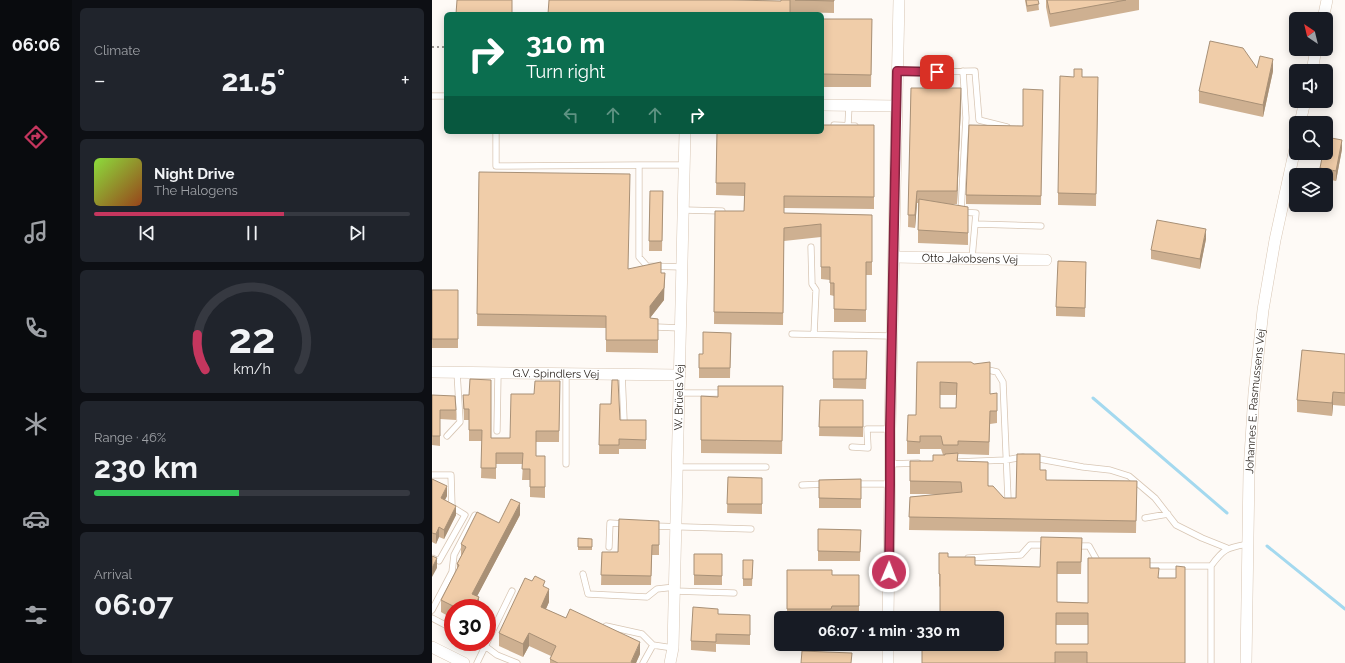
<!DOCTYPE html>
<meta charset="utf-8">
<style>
:root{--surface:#171b24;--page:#20242c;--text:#f1f3f6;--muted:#9ea1a6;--line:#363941;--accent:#c5365e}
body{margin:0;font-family:Raleway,sans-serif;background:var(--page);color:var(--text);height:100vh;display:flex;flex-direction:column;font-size:15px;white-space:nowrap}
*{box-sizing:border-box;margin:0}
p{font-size:13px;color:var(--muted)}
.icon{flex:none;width:22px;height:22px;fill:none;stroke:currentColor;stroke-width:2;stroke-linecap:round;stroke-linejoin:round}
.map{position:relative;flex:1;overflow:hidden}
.details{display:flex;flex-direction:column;gap:8px;padding:8px;background:#0d0f14;width:360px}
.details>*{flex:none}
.hud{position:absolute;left:12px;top:12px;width:380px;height:122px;border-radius:6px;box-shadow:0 2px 10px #0003;background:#0b6e4f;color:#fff;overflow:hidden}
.needle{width:26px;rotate:325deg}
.controls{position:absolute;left:857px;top:12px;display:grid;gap:8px}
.controls a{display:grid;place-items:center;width:44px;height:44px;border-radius:6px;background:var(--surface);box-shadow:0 2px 10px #0003;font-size:20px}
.speed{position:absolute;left:12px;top:599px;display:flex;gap:8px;font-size:20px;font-weight:700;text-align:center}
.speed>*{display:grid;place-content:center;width:52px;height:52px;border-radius:50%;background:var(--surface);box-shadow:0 2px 10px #0003;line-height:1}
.speed .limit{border:6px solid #d22;background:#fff;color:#111}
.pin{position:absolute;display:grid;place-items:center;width:34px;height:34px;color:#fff;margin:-17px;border-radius:8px;box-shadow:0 2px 6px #0006}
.me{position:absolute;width:44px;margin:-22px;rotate:1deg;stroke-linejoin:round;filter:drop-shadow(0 0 3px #0008)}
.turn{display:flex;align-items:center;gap:14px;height:84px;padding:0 16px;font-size:18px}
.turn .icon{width:52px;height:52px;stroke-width:2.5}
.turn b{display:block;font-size:28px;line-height:34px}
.lanes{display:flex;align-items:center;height:38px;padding:0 16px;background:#0003;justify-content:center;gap:20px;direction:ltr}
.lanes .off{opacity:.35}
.big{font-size:30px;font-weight:700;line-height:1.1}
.details .widget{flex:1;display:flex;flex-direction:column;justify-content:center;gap:6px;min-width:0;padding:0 14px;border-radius:6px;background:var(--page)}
.details .dial{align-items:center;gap:0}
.dial svg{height:104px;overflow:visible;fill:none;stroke:var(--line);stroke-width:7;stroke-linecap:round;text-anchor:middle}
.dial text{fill:var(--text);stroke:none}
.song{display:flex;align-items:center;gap:12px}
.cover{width:48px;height:48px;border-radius:6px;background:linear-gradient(135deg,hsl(90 70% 55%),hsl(20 70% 35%))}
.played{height:4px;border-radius:2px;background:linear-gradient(90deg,var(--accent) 60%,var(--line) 60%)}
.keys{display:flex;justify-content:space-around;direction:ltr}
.heat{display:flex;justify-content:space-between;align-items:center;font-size:22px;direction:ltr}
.charge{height:6px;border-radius:3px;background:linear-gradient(90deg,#34c759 46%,var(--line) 0)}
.trip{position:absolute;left:342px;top:611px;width:230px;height:40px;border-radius:6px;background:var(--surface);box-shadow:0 2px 10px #0003;font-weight:700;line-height:40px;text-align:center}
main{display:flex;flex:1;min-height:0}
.menu{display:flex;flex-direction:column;width:72px;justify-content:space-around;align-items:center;background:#090b0e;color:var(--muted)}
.menu .icon{width:28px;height:28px}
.menu .current{color:var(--accent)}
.menu b{font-size:18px;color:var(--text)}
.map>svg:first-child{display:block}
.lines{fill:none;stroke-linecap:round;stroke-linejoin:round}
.stream{stroke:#a4d9ef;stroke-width:3}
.service-casing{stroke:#d8c6b4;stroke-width:7}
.minor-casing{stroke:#d8c6b4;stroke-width:12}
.path{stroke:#a09b96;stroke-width:2;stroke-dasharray:2 3;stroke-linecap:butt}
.service{stroke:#fff;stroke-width:5.5}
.minor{stroke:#fff;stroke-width:11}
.wall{fill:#ceb091;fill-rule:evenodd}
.shaded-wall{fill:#a89076}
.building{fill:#f0cda9;stroke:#a89076;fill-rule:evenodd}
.route-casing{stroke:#80233d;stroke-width:10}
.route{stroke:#c5365e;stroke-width:7}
.labels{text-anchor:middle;stroke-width:3;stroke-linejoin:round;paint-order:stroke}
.street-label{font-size:11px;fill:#251e18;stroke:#fff}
</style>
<main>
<nav class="menu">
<b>06:06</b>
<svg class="icon current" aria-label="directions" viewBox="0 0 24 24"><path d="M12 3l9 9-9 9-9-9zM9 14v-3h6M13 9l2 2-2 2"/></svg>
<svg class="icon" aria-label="music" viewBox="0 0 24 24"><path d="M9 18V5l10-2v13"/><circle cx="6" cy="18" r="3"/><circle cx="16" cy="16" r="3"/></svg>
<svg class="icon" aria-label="phone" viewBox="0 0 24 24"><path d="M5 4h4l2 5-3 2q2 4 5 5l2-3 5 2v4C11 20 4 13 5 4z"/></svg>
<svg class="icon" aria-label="climate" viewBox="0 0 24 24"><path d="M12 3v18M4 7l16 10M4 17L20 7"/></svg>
<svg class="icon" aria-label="car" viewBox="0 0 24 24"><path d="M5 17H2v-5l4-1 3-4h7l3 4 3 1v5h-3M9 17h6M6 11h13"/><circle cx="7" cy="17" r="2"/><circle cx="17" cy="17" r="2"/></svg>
<svg class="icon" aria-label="filters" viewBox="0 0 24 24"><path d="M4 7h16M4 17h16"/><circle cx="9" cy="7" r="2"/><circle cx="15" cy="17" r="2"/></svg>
</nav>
<section class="details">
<div class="widget"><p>Climate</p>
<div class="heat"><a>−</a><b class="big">21.5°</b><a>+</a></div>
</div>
<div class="widget">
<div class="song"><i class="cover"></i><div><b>Night Drive</b><p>The Halogens</p></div></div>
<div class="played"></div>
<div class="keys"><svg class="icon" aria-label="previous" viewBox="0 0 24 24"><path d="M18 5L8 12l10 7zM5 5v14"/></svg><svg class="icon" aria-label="pause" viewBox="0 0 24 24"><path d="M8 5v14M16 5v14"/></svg><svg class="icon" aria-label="next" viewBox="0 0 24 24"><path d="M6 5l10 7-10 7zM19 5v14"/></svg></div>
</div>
<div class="widget dial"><svg viewBox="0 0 100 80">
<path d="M14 69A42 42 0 1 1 86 69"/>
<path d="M14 69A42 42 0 0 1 8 42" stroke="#c5365e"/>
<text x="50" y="56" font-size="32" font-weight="700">22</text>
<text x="50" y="72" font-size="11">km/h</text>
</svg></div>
<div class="widget"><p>Range · 46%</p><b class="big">230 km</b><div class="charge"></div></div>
<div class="widget"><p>Arrival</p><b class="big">06:07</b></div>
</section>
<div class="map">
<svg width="913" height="663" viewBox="0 0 913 663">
<rect width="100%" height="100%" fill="#fefaf6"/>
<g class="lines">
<path class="stream" d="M661,398L795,513
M835,546L913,609"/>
<g class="service-casing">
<path id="service" d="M465,71L492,72L543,71L547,120L575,127
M531,71L534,118L529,212L544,213L540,258
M0,96H14
M402,125L423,126
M416,125L417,106
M64,132V166L207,165
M252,210L290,211
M543,224L609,226
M379,247L380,284L384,290L382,334
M251,267L215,266L207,257V165H252
M224,327L249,328
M360,334L460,336
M552,369L565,372L571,382L576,499
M190,374L192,420
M248,393H293
M65,431L66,373
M15,436L28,422L25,372
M420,447L436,448L435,429H458
M602,458L651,467L678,470L697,476L723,498L744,525L770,538L795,548
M524,462L574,460L591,457
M134,464V373
M457,464L486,463
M246,467H334
M423,484H458
M370,485L394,484
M713,518L736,514
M221,526L319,529
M644,546H657L667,564
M177,547L178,523L193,524
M0,558L7,561L33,515L20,507L19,475H0
M536,558L589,555L598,545H616
M711,566H779
M151,574L156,594L215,597L225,589L243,587
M243,591L302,593
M0,610L20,572L22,555L43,515L51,518
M0,618L21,629
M174,626L210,634L221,645L241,648
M53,646L65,655L85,663
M45,663L80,591
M211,663L221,645
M779,663V566C792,548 795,548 816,544"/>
</g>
<g class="minor-casing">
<g id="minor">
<path d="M891,19L895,0"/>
<path d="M880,71L884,49"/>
<path d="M390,105L464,106"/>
<path d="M868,123L873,101"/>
<path id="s1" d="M462,257L614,260"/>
<path id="s2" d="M0,372L248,375"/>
<path d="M456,618L458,484V429L467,0"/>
<path d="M0,647L32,663"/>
<path id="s3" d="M238,663L241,648L253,132"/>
<path d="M456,663V644"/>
<path id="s4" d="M814,663L817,472L822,393L831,310L843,240L864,144"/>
</g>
</g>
<path class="path" d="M0,47H14"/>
<use href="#service" class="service"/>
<use href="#minor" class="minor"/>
</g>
<path class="wall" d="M349,0H402V13L358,12L349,1Z
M593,0H606L607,10L595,12Z
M614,0H707V10L618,27L614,7Z
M390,19H440L439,87H390Z
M825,68L841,71L831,117L767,103V91Z
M642,77H650L666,90L664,206L626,205V193Z
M479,88L529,101L525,204H515L536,207V245L486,243V203H485L483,228L476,227Z
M611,90L609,205L534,204V195L591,126Z
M442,125V209L352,208V213L440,215V275H434V322H402V296L398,295V280L389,279V237L352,241L351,325L282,324L283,211H312V196L284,195L285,132Z
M910,149L904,181L894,179V175H888V168Z
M47,172L196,269L229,273L232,300L218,318L226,319V353L174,352V328L45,326Z
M218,191H231L230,251H217Z
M774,239L768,269L719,259V250Z
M654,271L653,317L624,316V307Z
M0,290H26V348H0Z
M299,333L298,378H267V354H271Z
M401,351H435L434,389L401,388Z
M913,354V406L901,405L900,416L865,412V400Z
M485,362L558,394L565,406V423L558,424L557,455L526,454V461L572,498H584L608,470L614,480L705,481L704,533L477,530L478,497L506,494H478V461H501L511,455L509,449H488V454H475V441L484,415ZM508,395H525L524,408H508Z
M128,381L127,442H104V456H113V498L98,497V480H90L91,464H64V479L49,478L50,441H37V420H32L31,395L59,438H78L102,394Z
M351,386L350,454L269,453V396L286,397Z
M0,395L24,410V420L8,419V446L0,445Z
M388,400H431V437L387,436Z
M168,404L188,420H214V449H187V454H167Z
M296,477L330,478V514L295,513Z
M0,479L15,496L13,500L24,515L12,539L7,537L4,544L0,542Z
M429,479V508H387V480Z
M88,515L45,596L47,608H21V619L9,612V600L25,570V564L29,556V544L67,523Z
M227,521V555H220L219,585H169L170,552H186Z
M386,529L429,530L428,561H386Z
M146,538L160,539V550H146Z
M650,538L649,574H625V602L656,603L718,568L727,578L753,663H490L508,618V586L507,587V553L516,557L543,565L608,567ZM624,625H656V644H624Z
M262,554H290V585H262Z
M311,560H321L320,586H311Z
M355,570L400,575H427V618H355Z
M113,587L117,602L114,609L208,654L204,663H118V659L119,656L97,646L91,657L67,646V633Z
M318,625V645L284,644V652L259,650V641Z"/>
<path class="shaded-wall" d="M841,59V71L831,117V105Z
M529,88V101L525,204V191Z
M910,140V149L904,181V171Z
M485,191V203L483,228V215Z
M774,229V239L768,269V259Z
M233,273L232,300L218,318V306Z
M901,392V405L900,416V403Z
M15,486V496L9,507V498Z
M88,503V515L40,606V594Z
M24,506V515L12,539V530Z
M7,527V537L4,544V534Z
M5,558V568L0,577V568Z
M117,589V602L109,620V607Z
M47,597V608H43V606Z
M97,633V646L91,657V644Z
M208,642V654L204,663H199Z"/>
<path class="building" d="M25,0H80V14H24Z
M117,0H300L349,1V0H358V14H116Z
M363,0H402V1Z
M594,0H606L607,4L595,6Z
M615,0H694L618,14Z
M390,19H440L439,75L390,74Z
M778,41L811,48L825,68L828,56L841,59L831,105L767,91Z
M642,69H650V77H666L664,194L626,193L628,76L642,77Z
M479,88H529L525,191H485L483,215H476Z
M591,89L611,90L609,196L534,195L537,125L591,126Z
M390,125H442V197L352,196V213L440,215V262H434V310L402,309V283H398V267H389V224L352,228L351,313L282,312L283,211H312L313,183H284L285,132H390Z
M894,137L910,140L904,171L888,168L891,153H894Z
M47,172L198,174L196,269L229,262V273H233L232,288L218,306V318L226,319V340H174V316L45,314Z
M218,191H231L230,241H217Z
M487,199L536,207V233L486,230Z
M725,220L774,229L768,259L719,250Z
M626,261L654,262L653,308L624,307Z
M0,290H26V339H0Z
M271,332L299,333L298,368H267V354H271Z
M870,350L913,354V393L901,392L900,403L865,400Z
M401,351H435L434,379H401Z
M485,362H539L542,364L558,362V394L565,393V411H558L557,442L526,441V445H511L509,436H488V442L475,441L476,415H484ZM508,382L525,383L524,408H508Z
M38,379L59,380V438H78L79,394H102L103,381H128L127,431H104V456H113V487H98V469H90L91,453H64V468H49L50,430H37V409H32L31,395H37Z
M180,380H186L188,420H214V440L187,439V445H167L168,404H179Z
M286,386H351L350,441L269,440V396L286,397Z
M0,395L23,396L24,410H8V436H0Z
M388,400H431V427H387Z
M526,453L525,461L556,462V486H561L572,498H584L585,454H608V470H614V480L705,481L704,521L477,517L478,497L530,492L529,482L478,481V461H501V455H513V454Z
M296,477L330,478V504H295Z
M0,479L15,486L9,498L24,506L12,530L7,527L4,534L0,533Z
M429,479V499L387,498V480Z
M79,499L88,503L40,594L47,597L43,606L46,608H25L9,600L27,565L25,564L34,547L29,544L45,512L67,523Z
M187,519L227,521V545H220L219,576L169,575L170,552H186Z
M386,529L429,530L428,552L386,551Z
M609,537L650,538L649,562H625V602L656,603V558H718V568H727L726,578H744V566L753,567V663H655V652H623V663H490V644H565V618H490H508V574H507V553H516V557H543V565L608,567ZM624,613H656V644H624Z
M146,538L160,539V547H146Z
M262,554H290V576L262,575Z
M0,556L5,558L0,568Z
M311,560H321L320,579H311Z
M355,570H400V575H427V606H400L399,609H355Z
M103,576L113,581L111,586L117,589L109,607L134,618L138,609L208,642L199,662L201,663H126L118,659L124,646L97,633L91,644L67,633L93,578L100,581Z
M261,607L286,609V614L318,615V635L284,634V642L259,641Z
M370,651L420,653L419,663H369Z"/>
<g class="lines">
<g class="route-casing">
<path id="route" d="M457,572L458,484V429L465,71L505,72"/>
</g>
<use href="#route" class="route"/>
</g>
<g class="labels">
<g class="street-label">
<text dy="4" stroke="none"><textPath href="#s1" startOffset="76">Otto Jakobsens Vej</textPath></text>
<text dy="4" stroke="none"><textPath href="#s2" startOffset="124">G.V. Spindlers Vej</textPath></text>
<text dy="4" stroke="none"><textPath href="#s3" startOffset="266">W. Brüels Vej</textPath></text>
<text dy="4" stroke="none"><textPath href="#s4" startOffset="262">Johannes E. Rasmussens Vej</textPath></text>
</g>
</g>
</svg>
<div class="controls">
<a><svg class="needle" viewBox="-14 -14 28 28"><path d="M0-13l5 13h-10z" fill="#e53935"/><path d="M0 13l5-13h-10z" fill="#9ea1a6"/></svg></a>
<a><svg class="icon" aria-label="sound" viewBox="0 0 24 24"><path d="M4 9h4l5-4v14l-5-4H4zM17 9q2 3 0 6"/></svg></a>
<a><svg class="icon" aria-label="search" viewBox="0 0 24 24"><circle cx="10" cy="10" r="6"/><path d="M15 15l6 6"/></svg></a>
<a><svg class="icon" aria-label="layers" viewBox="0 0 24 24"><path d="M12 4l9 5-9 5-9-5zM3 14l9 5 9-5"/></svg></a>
</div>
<div class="speed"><div class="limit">30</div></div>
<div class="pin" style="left:505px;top:72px;background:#d93025"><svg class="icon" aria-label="arrive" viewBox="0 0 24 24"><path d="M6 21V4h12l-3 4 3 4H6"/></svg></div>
<svg class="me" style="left:457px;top:572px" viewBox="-20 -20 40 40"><circle r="17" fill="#c5365e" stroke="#fff" stroke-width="3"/><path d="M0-11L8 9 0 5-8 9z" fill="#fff"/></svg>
<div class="trip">06:07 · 1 min · 330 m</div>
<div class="hud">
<div class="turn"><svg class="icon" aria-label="right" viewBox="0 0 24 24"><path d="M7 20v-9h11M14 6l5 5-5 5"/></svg><div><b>310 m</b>Turn right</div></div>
<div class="lanes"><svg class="icon off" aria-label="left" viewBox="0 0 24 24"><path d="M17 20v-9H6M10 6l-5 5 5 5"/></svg><svg class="icon off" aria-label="ahead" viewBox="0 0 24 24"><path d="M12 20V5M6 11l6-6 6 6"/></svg><svg class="icon off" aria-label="ahead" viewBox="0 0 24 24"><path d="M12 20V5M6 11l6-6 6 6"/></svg><svg class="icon" aria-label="right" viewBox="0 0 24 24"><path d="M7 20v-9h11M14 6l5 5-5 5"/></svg></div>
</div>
</div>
</main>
